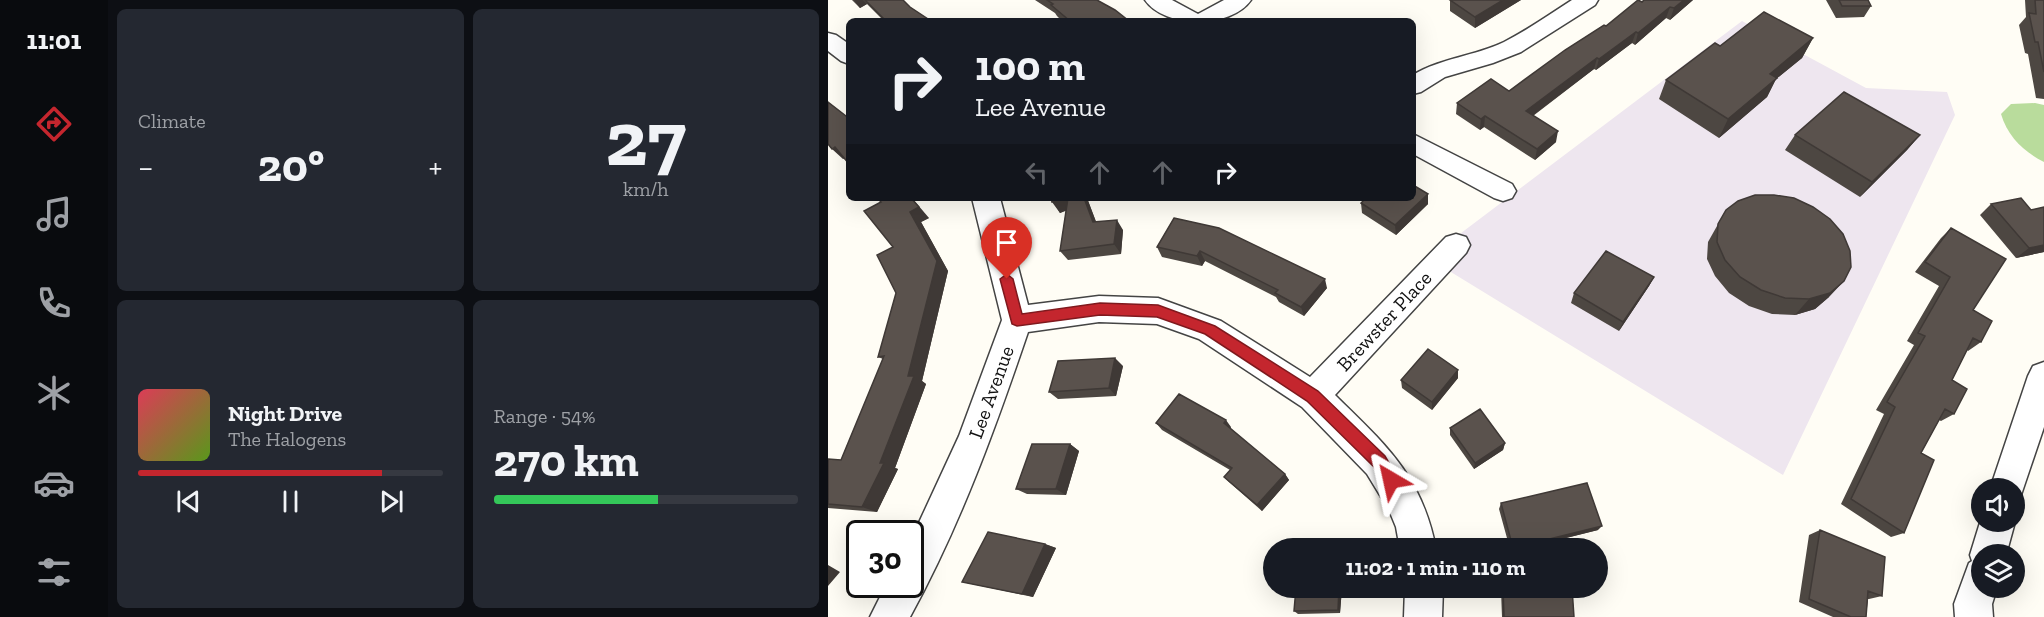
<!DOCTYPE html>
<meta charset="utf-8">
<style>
:root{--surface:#171b24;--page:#242831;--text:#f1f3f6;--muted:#9ea1a6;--line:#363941;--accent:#c4262e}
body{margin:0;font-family:"Zilla Slab",serif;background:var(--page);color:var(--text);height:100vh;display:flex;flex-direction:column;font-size:22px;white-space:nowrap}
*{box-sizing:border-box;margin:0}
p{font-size:20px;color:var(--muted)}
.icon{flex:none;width:33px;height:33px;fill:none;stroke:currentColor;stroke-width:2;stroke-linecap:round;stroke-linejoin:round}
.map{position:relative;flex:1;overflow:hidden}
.sheet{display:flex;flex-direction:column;gap:9px;padding:9px;background:#0d0f14;width:720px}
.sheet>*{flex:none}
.banner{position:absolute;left:18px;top:18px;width:570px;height:183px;border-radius:9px;box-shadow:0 6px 24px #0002;background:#171b24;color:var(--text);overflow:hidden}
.buttons{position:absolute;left:1143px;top:478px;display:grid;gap:12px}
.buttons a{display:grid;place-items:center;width:54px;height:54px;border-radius:50%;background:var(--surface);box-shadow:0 6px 24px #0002;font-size:30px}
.speed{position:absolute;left:18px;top:520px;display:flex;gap:12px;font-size:30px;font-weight:700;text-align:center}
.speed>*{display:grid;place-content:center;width:78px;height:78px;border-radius:50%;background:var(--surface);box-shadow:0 6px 24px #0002;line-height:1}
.speed .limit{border:3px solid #111;border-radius:9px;background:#fff;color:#111}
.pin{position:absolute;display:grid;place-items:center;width:51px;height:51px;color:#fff;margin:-62px -26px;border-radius:50% 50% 50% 0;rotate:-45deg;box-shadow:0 0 6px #0007}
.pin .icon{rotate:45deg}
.me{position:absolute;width:66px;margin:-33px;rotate:324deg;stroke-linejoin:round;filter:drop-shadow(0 0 4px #0008)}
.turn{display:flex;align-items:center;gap:21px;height:126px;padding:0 30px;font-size:27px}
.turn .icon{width:78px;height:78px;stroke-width:2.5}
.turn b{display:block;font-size:42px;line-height:51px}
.lanes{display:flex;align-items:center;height:57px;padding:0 30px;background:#0003;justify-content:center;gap:30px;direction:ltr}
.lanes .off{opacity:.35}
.big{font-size:45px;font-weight:700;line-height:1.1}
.sheet .widget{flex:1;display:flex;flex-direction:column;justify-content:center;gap:9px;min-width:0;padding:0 21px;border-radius:9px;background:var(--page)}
.sheet .dial{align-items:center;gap:0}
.dial b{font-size:78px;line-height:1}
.song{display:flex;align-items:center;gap:18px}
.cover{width:72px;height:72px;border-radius:9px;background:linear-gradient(135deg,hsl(350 70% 55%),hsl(90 70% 35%))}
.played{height:6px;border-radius:3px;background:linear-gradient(90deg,var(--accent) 80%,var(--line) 80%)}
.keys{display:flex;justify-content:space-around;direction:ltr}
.heat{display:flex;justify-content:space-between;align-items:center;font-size:33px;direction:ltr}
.charge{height:9px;border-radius:4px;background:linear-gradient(90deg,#34c759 54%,var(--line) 0)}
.sheet .tiles{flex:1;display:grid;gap:9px;grid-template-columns:repeat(2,1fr)}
.trip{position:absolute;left:435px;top:538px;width:345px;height:60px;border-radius:30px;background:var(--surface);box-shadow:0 6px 24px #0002;font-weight:700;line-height:60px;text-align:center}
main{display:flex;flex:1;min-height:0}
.menu{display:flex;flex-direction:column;width:108px;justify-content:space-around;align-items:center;background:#090b0e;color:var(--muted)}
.menu .icon{width:42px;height:42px}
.menu .current{color:var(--accent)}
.menu b{font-size:27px;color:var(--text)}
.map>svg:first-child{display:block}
.industrial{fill:#eee6ef}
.forest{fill:#b9dc9c}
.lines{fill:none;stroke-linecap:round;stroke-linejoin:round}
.minor-casing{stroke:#444;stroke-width:3}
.minor{fill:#fff;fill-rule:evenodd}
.wall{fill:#4d4742}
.shaded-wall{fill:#3f3936}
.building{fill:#5a524d;stroke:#3f3936;stroke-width:1.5}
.route{fill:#c4262e;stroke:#7f191e;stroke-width:1.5}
.labels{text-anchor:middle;stroke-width:6;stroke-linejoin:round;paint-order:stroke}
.street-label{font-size:20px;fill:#111;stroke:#fff}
</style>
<main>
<nav class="menu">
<b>11:01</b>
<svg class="icon current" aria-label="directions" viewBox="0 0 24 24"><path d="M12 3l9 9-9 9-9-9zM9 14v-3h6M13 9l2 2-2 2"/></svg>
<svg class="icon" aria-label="music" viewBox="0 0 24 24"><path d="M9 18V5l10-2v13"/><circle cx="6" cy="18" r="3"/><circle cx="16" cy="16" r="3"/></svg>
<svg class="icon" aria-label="phone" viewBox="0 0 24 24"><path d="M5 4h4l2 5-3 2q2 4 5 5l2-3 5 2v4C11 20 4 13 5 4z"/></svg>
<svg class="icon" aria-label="climate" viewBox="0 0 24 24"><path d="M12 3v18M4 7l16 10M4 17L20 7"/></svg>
<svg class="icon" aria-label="car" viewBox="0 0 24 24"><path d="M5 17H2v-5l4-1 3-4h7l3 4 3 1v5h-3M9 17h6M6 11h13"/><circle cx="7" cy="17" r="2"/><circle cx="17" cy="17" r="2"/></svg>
<svg class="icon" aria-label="filters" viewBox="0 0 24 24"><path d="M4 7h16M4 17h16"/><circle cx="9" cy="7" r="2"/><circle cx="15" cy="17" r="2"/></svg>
</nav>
<section class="sheet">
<div class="tiles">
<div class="widget"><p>Climate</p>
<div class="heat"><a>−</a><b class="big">20°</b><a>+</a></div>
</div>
<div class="widget dial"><b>27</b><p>km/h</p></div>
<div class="widget">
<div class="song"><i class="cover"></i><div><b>Night Drive</b><p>The Halogens</p></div></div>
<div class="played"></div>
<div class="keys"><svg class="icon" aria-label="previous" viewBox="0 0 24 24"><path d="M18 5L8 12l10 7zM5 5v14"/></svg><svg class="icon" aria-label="pause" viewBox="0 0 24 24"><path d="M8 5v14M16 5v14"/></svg><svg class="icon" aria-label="next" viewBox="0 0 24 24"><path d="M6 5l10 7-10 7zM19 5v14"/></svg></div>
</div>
<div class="widget"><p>Range · 54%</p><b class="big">270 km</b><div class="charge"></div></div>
</div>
</section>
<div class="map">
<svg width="1216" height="617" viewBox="0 0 1216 617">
<rect width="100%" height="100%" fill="#fffdf5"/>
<path class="industrial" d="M914,21L1038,88L1119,92L1127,115L955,475L600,258Z"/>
<path class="forest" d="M1207,103L1216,105V162C1195,151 1180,137 1173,114L1183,104Z"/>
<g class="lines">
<g class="minor-casing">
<path id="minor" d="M317,0H344L370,14L396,0H423C403,29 337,29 317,0Z
M744,0H770L767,5L693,52L665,63L617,77L593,92L585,94V75C613,58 647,56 676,42C700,30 722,14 744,0Z
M0,33L8,35L21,44V64L13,61L0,51Z
M585,134L684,184L688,191L684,198L675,201L666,198L585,154Z
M144,198H172L200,305L271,296L330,298L393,321L482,377L618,237L628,234L638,237L642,245L638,253L507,395C558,445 594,476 608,549H572L568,527L561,510L539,474L474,407L371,339L329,324L271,322L200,332C167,429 132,526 82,617H42L58,585H82V542L131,436L174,320Z
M1216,362V427L1191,501L1186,503V489H1162L1200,376L1205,366Z
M1154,516V522H1187L1178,555H1154V588H1169L1164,604L1165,617H1127L1126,604L1141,563L1144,561L1142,555Z
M577,588H615L614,617H576Z"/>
</g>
<use href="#minor" class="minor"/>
</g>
<path class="wall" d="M24,0H75L82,7L103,21H56L39,4L32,8Z
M207,0H269L301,21H234L229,16L227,13Z
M622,0H693L647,28L622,11Z
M865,0L842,20L838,18L807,45L804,43L768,70L766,69L705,116L728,142L707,160L656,127L652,130L628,114L629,103L681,91L814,2Z
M998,0H1040L1043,6L1036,17L1008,18Z
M1197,0H1216V99L1208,98L1200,54L1197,53L1191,25L1198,17Z
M985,38L974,58L948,79L939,97L891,138L831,99L838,80L892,46Z
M967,135H1092L1079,150L1032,197L957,150Z
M223,198H259L268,222L295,230L293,254L240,260L232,251L238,210L232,213Z
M534,198H585L600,204L568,235L534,213L533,203L536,199Z
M53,202L101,218L93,222L120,271L94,381L98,384L67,468L70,469L49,512L0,508V459L13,460L55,359L50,357L68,293L65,247Z
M1163,204L1203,210L1216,207V252L1188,258L1152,215Z
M898,210L1001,297L987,309L967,315L944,314L921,306L901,293L887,276L879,259L880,242Z
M346,218L499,288L476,316L451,302L448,297L377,261L374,266L334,257L329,247Z
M1123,228L1153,342L1140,351L1139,350L1124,380L1126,414L1113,421L1111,420L1093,453L1076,533L1063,537L1013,504L1056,414L1048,410L1086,345L1079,341L1111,286L1087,272L1113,238Z
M826,277L821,286L791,331L743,303L746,293Z
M295,366L288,396L230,399L221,392Z
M630,370V378L604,410L574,388L573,380Z
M328,423L403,427L402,429L457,474L461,480L434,511L401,482L396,477L402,470L334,430Z
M622,428L677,443L675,450L646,469L622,435Z
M242,444L251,451L238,495L199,494L188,489Z
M673,503L770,530L694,549H682L671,509Z
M992,530L1054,596L1041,599H1040L1038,617H1005L971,602L981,535Z
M217,544L228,548L205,597L134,582Z
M514,588L512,613L470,614L466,611Z
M674,588H744L746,617H674L673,590Z"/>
<path class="shaded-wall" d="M26,0H35L39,4L32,8Z
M675,0H693L647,28V17Z
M856,0H865L842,20L846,8Z
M842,7L838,18L807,45L810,33Z
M808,32L804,43L768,70L771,59Z
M985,38L974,58L948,79L939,97L891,138L900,119L942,74Z
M769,58L766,69L696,122L698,111Z
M657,116L656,127L652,130L653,119Z
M730,131L728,142L707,160L709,149Z
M1092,135L1079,150L1032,197L1044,182Z
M7,147L18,158L15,159L4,149Z
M600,194V204L568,235L567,225Z
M83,198H84L101,218L93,222L120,271L94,381L98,384L67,468L70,469L49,512L34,507L52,463L80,376Z
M236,198H242L248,207L232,213L224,202Z
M256,198H259L272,232L265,222Z
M289,220L295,230L293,254L286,244Z
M1216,245V252L1188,258L1201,248Z
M372,251L377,261L374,266L369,256Z
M826,277L821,286L791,331L795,322Z
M497,279L499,288L476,316L473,307Z
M1016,281L1001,297L987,309L967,315L981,299Z
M287,358L295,366L288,396L281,388Z
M630,370V378L604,410V402Z
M398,420L403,427L401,430L396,423Z
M677,443L675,450L646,469L647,463Z
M242,444L251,451L238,495L228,489Z
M457,474L461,480L434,511L429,505Z
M774,526L770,530L694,549H684L685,548Z
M514,541L516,546V549H513Z
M217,544L228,548L205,597L194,594Z
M0,565L12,572L0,586Z
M511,588H514L512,613L510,610Z"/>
<path class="building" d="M37,0H75L82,7L103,21H58Z
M219,0H269L287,10L301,21H242L223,5L225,4Z
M622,0H675L647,17Z
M810,0L814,2L816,0H856L846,8L842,7L810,33L808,32L771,59L769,58L698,111L730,131L709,149L657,116L653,119L629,103L663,79L681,91L737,50L776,25L778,26Z
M1011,0H1040L1043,6H1014Z
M1207,0H1216V72L1210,42H1207L1201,13L1208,14Z
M936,12L985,38L942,74L949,78L900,119L838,80L887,43L892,46Z
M1016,92L1092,135L1044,182L967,135Z
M0,102L18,116L21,119V164L7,147L4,149L0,144Z
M585,185L600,194L567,225L533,203L538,198H585Z
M927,195H946L966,198L985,207L1002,219L1015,234L1022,251L1023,267L1016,281L1002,293L981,299L957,298L933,290L912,277L897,260L889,242L890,224L898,210L910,201Z
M49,198H83L91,207L82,212L109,261L80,376H86L52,463H56L34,507L0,504V459L13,460L56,356L50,357L68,293L49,255L65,247L36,211L53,202Z
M223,198H236L224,202Z
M240,198H256L265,222L289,220L286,244L232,251Z
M1193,198L1203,210L1216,207V245L1201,248L1163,204Z
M346,218L391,228L497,279L473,307L447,293L450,290L372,251L369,256L329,247Z
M1123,228L1178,259L1145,310L1164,321L1153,342L1145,338L1124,380L1139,389L1126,414L1117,409L1093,453L1106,460L1076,533L1023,499L1067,407L1059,402L1097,336L1090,333L1122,277L1097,262Z
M778,251L826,277L795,322L746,293Z
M600,349L630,370L604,402L573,380Z
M287,358L281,388L221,392L230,361Z
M351,394L398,420L396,423L457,474L429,505L396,477L404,468L328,423Z
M652,409L677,443L647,463L622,428Z
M204,444H242L228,489H188Z
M759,483L774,526L685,548L673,503Z
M992,530L1057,557L1054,596L1040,591L1038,617H1023L981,599Z
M160,532L217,544L194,594L134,582Z
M514,541L513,549H471L472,542Z
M468,588H511L510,610L466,611Z
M675,588H744L746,617H676Z"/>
<path class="route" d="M179,274L185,279L194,314L272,303L330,305L387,326L490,391L557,456L571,480L569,486L563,488L558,486L546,467L479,401L377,334L329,317L272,315L189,326L184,324L172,279Z"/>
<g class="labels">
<g class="street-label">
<text transform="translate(556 321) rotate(-47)" y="7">Brewster Place</text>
<text transform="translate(163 392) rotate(-70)" y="7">Lee Avenue</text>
</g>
</g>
</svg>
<div class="buttons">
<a><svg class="icon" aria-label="sound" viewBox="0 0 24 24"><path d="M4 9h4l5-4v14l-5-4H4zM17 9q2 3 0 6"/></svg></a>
<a><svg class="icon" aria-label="layers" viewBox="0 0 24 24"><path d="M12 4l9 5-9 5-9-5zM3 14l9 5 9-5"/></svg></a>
</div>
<div class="speed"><div class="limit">30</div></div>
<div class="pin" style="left:179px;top:279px;background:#d93025"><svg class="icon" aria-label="arrive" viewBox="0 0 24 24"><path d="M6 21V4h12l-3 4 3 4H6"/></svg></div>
<svg class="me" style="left:563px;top:480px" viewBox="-20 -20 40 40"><path d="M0-17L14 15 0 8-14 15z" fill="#c4262e" stroke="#fff" stroke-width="4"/></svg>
<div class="trip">11:02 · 1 min · 110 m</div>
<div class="banner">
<div class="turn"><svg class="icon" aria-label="right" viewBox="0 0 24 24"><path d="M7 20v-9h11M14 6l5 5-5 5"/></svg><div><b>100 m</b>Lee Avenue</div></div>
<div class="lanes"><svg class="icon off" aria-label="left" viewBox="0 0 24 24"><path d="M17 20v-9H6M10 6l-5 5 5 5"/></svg><svg class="icon off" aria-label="ahead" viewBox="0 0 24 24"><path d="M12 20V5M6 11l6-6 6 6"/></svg><svg class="icon off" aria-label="ahead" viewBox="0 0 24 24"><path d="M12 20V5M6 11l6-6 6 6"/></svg><svg class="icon" aria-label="right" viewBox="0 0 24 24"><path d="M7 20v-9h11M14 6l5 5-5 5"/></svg></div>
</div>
</div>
</main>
